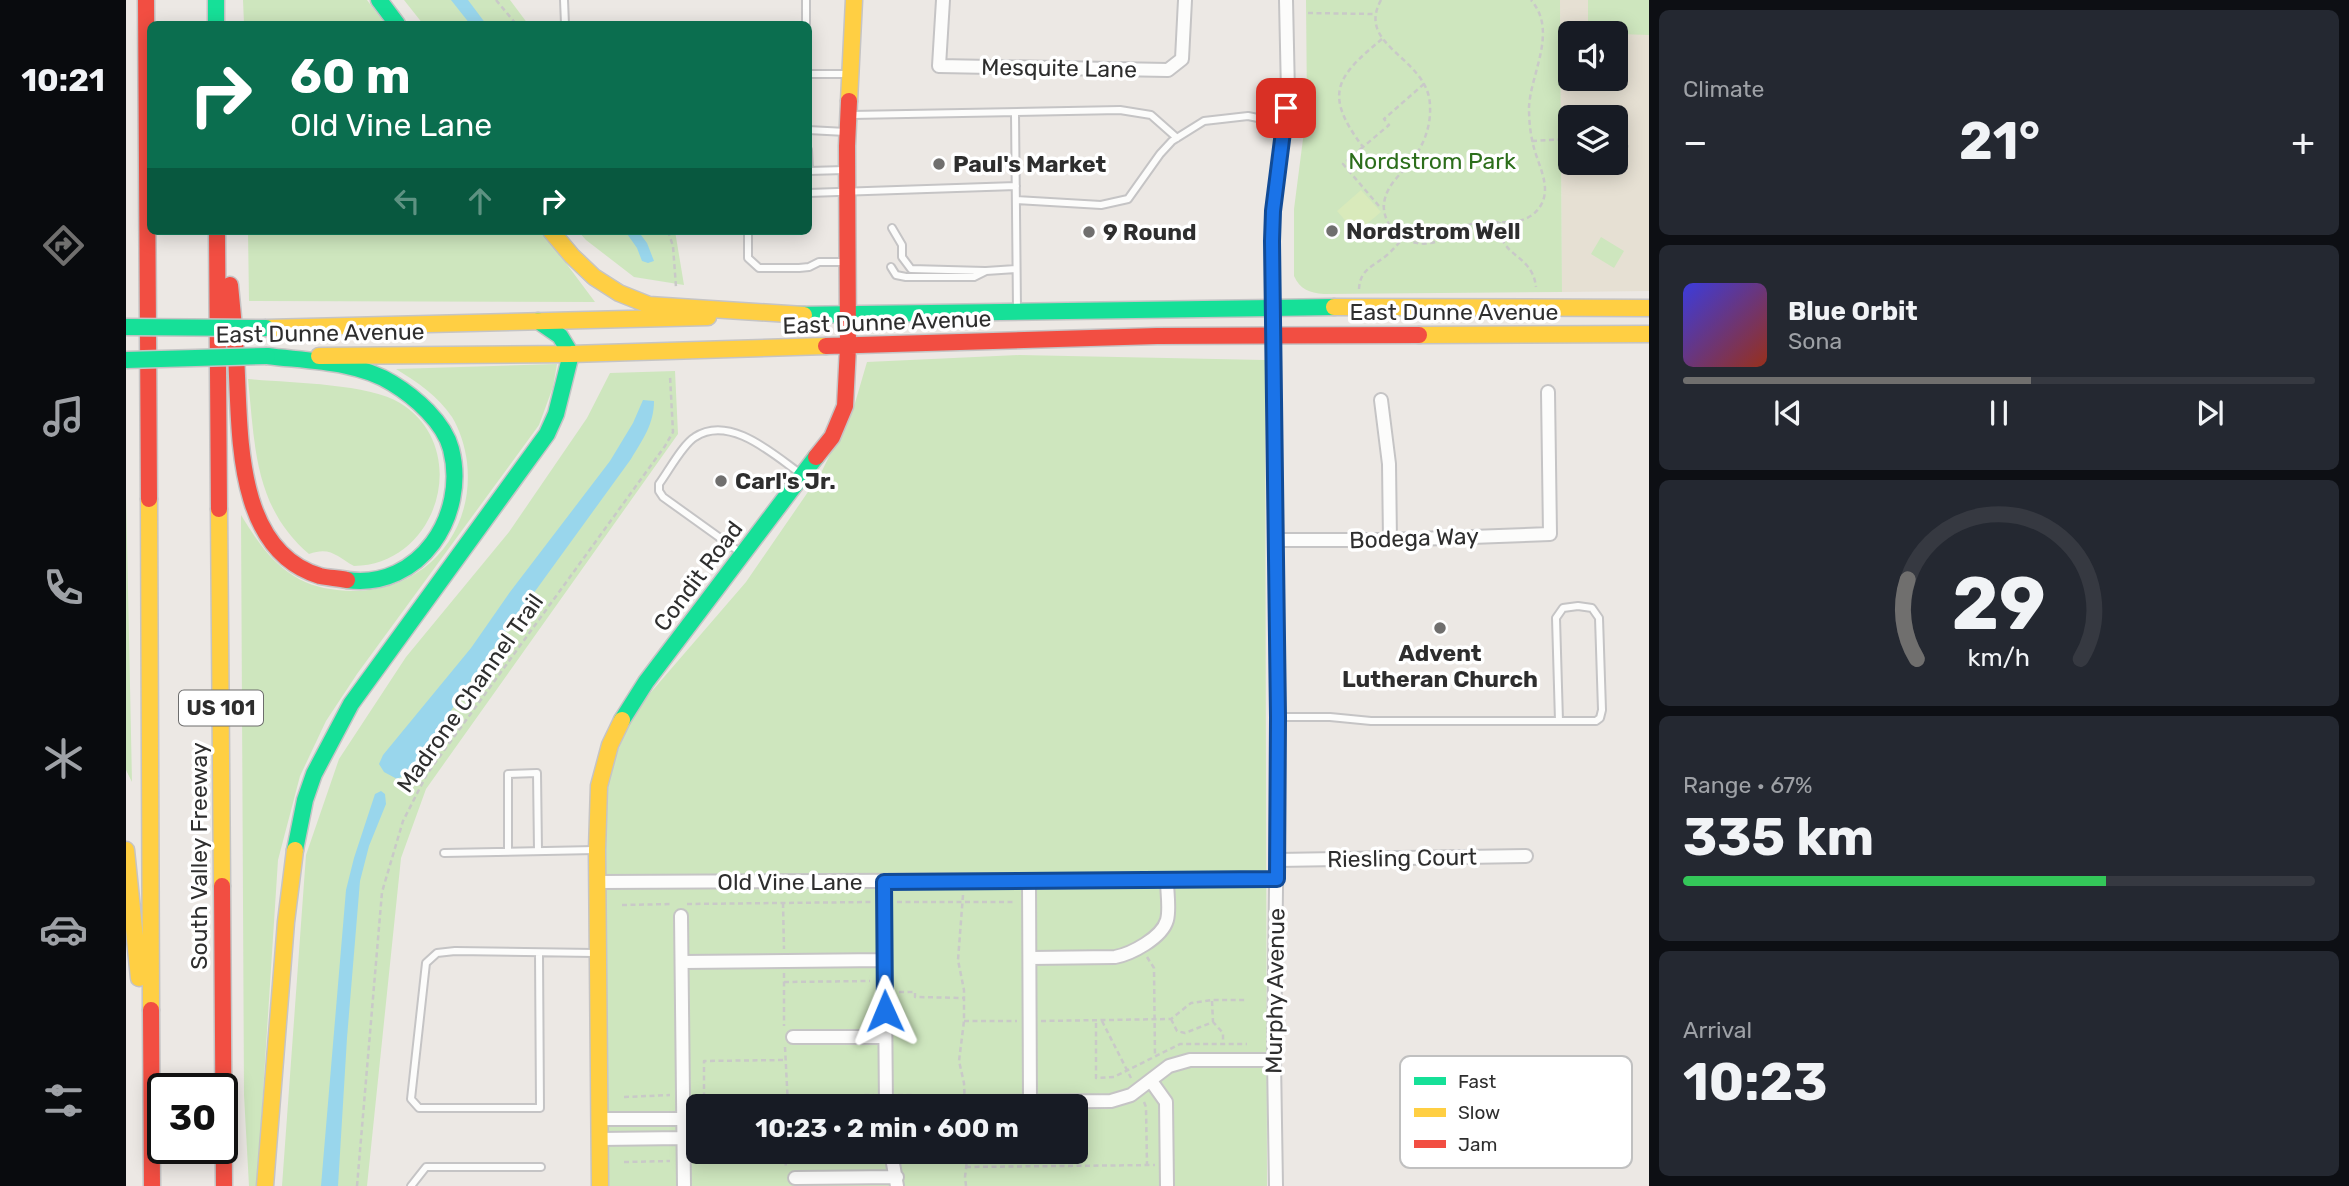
<!DOCTYPE html>
<meta charset="utf-8">
<style>
:root{--surface:#171b24;--page:#242831;--text:#f1f3f6;--muted:#9ea1a6;--line:#363941;--accent:#706f6e}
body{margin:0;font-family:Rubik,sans-serif;background:var(--page);color:var(--text);height:100vh;display:flex;flex-direction:column;font-size:26px;white-space:nowrap}
*{box-sizing:border-box;margin:0}
p{font-size:23px;color:var(--muted)}
.icon{flex:none;width:38px;height:38px;fill:none;stroke:currentColor;stroke-width:2;stroke-linecap:round;stroke-linejoin:round}
.map{position:relative;flex:1;overflow:hidden}
.sheet{display:flex;flex-direction:column;gap:10px;padding:10px;background:#0d0f14;width:700px}
.sheet>*{flex:none}
.top-card{position:absolute;left:21px;top:21px;width:665px;height:214px;border-radius:10px;box-shadow:0 4px 18px #0003;background:#0b6e4f;color:#fff;overflow:hidden}
.buttons{position:absolute;left:1432px;top:21px;display:grid;gap:14px}
.buttons a{display:grid;place-items:center;width:70px;height:70px;border-radius:10px;background:var(--surface);box-shadow:0 4px 18px #0003;font-size:35px}
.speed{position:absolute;left:21px;top:1073px;display:flex;gap:14px;font-size:35px;font-weight:700;text-align:center}
.speed>*{display:grid;place-content:center;width:91px;height:91px;border-radius:50%;background:var(--surface);box-shadow:0 4px 18px #0003;line-height:1}
.speed .limit{border:4px solid #111;border-radius:10px;background:#fff;color:#111}
.pin{position:absolute;display:grid;place-items:center;width:60px;height:60px;color:#fff;margin:-30px;border-radius:14px;box-shadow:0 4px 10px #0006}
.me{position:absolute;width:77px;margin:-38px;rotate:359deg;stroke-linejoin:round;filter:drop-shadow(0 0 5px #0008)}
.turn{display:flex;align-items:center;gap:24px;height:147px;padding:0 28px;font-size:32px}
.turn .icon{width:91px;height:91px;stroke-width:2.5}
.turn b{display:block;font-size:49px;line-height:60px}
.lanes{display:flex;align-items:center;height:66px;padding:0 28px;background:#0003;justify-content:center;gap:35px;direction:ltr}
.lanes .off{opacity:.35}
.big{font-size:52px;font-weight:700;line-height:1.1}
.sheet .card{flex:1;display:flex;flex-direction:column;justify-content:center;gap:10px;min-width:0;padding:0 24px;border-radius:10px;background:var(--page)}
.sheet .dial{align-items:center;gap:0}
.dial svg{height:182px;overflow:visible;fill:none;stroke:var(--line);stroke-width:7;stroke-linecap:round;text-anchor:middle}
.dial text{fill:var(--text);stroke:none}
.song{display:flex;align-items:center;gap:21px}
.cover{width:84px;height:84px;border-radius:10px;background:linear-gradient(135deg,hsl(240 70% 55%),hsl(10 70% 35%))}
.played{height:7px;border-radius:4px;background:linear-gradient(90deg,var(--accent) 55%,var(--line) 55%)}
.keys{display:flex;justify-content:space-around;direction:ltr}
.heat{display:flex;justify-content:space-between;align-items:center;font-size:38px;direction:ltr}
.charge{height:10px;border-radius:5px;background:linear-gradient(90deg,#34c759 67%,var(--line) 0)}
.trip{position:absolute;left:560px;top:1094px;width:402px;height:70px;border-radius:10px;background:var(--surface);box-shadow:0 4px 18px #0003;font-weight:700;line-height:70px;text-align:center}
main{display:flex;flex:1;min-height:0}
.menu{display:flex;flex-direction:column;width:126px;justify-content:space-around;align-items:center;background:#090b0e;color:var(--muted)}
.menu .icon{width:49px;height:49px}
.menu .selected{color:var(--accent)}
.menu b{font-size:32px;color:var(--text)}
.map>svg:first-child{display:block}
.education{fill:#e6e0d3;fill-rule:evenodd}
.green{fill:#cee6be;fill-rule:evenodd}
.pitch{fill:#d9eabb}
.water{fill:#99d6ec}
.lines{fill:none;stroke-linecap:round;stroke-linejoin:round}
.lane-casing{stroke:#c5c4c5;stroke-width:10}
.street-casing{stroke:#c5c4c5;stroke-width:16}
.fast-casing{stroke:#c5c4c5;stroke-width:19}
.slow-casing{stroke:#c5c4c5;stroke-width:19}
.jam-casing{stroke:#c5c4c5;stroke-width:19}
.path{stroke:#c9c9c8;stroke-width:2.5;stroke-dasharray:5 3.5;stroke-linecap:butt}
.lane{stroke:#fcfcfb;stroke-width:6}
.street{stroke:#fcfcfb;stroke-width:12}
.fast{stroke:#16e098;stroke-width:16}
.slow{stroke:#ffcf43;stroke-width:16}
.jam{stroke:#f24e42;stroke-width:16}
.fast-bridge-casing{stroke:#c5c4c5;stroke-width:19;stroke-linecap:butt}
.fast-bridge{stroke:#16e098;stroke-width:16}
.route-casing{stroke:#114b97;stroke-width:18}
.route{stroke:#1a73e8;stroke-width:12}
.poi-dot{fill:#706f6e;stroke:#fff;stroke-width:2.5}
.labels{text-anchor:middle;stroke-width:7;stroke-linejoin:round;paint-order:stroke}
.shield{fill:#fff;stroke:#6d6d6d;stroke-width:2}
.shield-label{font-size:21px;font-weight:bold;fill:#2e2e2e}
.street-label{font-size:23px;fill:#2e2e2e;stroke:#fff}
.park-label{font-size:23px;fill:#2c6e1b;stroke:#fff}
.poi-label{font-size:23px;font-weight:bold;fill:#2e2e2e;stroke:#fff;text-anchor:start}
.key{fill:#fff;stroke:#c0c0c0;stroke-width:2}
.key-label{font-size:19px;fill:#2e2e2e}
</style>
<main>
<nav class="menu">
<b>10:21</b>
<svg class="icon selected" aria-label="directions" viewBox="0 0 24 24"><path d="M12 3l9 9-9 9-9-9zM9 14v-3h6M13 9l2 2-2 2"/></svg>
<svg class="icon" aria-label="music" viewBox="0 0 24 24"><path d="M9 18V5l10-2v13"/><circle cx="6" cy="18" r="3"/><circle cx="16" cy="16" r="3"/></svg>
<svg class="icon" aria-label="phone" viewBox="0 0 24 24"><path d="M5 4h4l2 5-3 2q2 4 5 5l2-3 5 2v4C11 20 4 13 5 4z"/></svg>
<svg class="icon" aria-label="climate" viewBox="0 0 24 24"><path d="M12 3v18M4 7l16 10M4 17L20 7"/></svg>
<svg class="icon" aria-label="car" viewBox="0 0 24 24"><path d="M5 17H2v-5l4-1 3-4h7l3 4 3 1v5h-3M9 17h6M6 11h13"/><circle cx="7" cy="17" r="2"/><circle cx="17" cy="17" r="2"/></svg>
<svg class="icon" aria-label="filters" viewBox="0 0 24 24"><path d="M4 7h16M4 17h16"/><circle cx="9" cy="7" r="2"/><circle cx="15" cy="17" r="2"/></svg>
</nav>
<div class="map">
<svg width="1523" height="1186" viewBox="0 0 1523 1186">
<rect width="100%" height="100%" fill="#ece8e4"/>
<path class="education" d="M1434,0H1523V291L1436,292ZM1444,33H1489V79H1444ZM1444,117H1489V163H1444Z"/>
<path class="green" d="M117,0H241L259,24H118Z
M278,0H384L402,24H297Z
M1180,0H1434L1436,292L1198,294C1183,293 1174,289 1168,276V209L1181,108Z
M1462,0H1523V35L1462,33Z
M122,231H416L469,302L123,301Z
M452,231H549L558,285L508,277L460,240Z
M1475,237L1498,251L1488,268L1465,254Z
M893,355L1139,360L1141,1186H480L474,796L507,713L620,582L695,473L729,403L741,362ZM572,1106H950V1152H572Z
M431,364L427,387L413,425L231,674L200,721L174,776L152,860L131,1186H123L118,1095L115,515C128,536 141,557 162,572C177,583 193,588 211,590C288,600 350,540 341,462C339,447 334,430 326,417C312,396 291,382 270,369Z
M549,371L552,434L300,789L275,858L241,1186H156L180,855L213,759L280,657L383,532L461,418L484,373Z
M122,379C162,383 241,383 274,403C347,448 312,565 228,566C211,557 205,546 183,554C128,507 129,446 122,379Z
M0,493L6,782L0,770Z"/>
<path class="pitch" d="M1235,190L1255,212L1230,233L1211,211Z"/>
<path class="water" d="M325,0H342L360,24H344Z
M499,231H512L521,243L528,261L522,263L516,261L511,248Z
M517,400L528,401C528,424 517,439 505,459L357,663L283,773L271,779L258,772L253,764L257,755L345,648L384,592L484,461L507,423Z
M255,791L259,794L260,804L243,846L234,881L221,1038L212,1186H195L220,890L228,858L249,794Z"/>
<g class="lines">
<g class="lane-casing">
<path id="lane" d="M438,0L439,24
M680,0V24
M682,74H723
M889,114L891,309
M725,115L994,110L1025,115L1051,138
M682,130L720,132
M682,150L683,171
M682,171L719,170
M682,193L890,186
M890,200L975,205L1002,199L1034,154L1046,141L1078,121L1122,116L1157,123
M766,228L776,245V257L785,269L859,271
M622,231V258L633,268H673L683,267L693,262H721
M765,267L770,275L780,277H848L860,271L890,269
M615,553L537,497L533,491V484C542,472 557,444 569,437C604,414 648,455 675,474
M1152,717H1204L1245,721H1470L1474,718L1476,710L1473,618L1466,608L1452,606L1437,608L1430,618L1433,721
M382,851V774L411,773L412,851
M318,853L469,850
M413,953L414,1108H293L285,1099L300,963L311,953L329,951L468,953
M285,1186L300,1167H415"/>
</g>
<g class="street-casing">
<path id="street" d="M817,0L813,66L1042,70L1056,59L1059,0
M1255,400L1263,464L1264,540
M1151,540H1264L1424,534L1422,392
M1151,860L1400,856
M903,881L904,1102
M471,882L1151,879
M758,882L760,1106
M555,916L558,1186
M904,958L989,957C1005,954 1036,938 1041,920C1044,909 1041,892 1041,881
M556,962L758,960
M667,1037H759
M1025,1081L1040,1102L1041,1186
M861,1102L985,1101L1005,1095L1043,1066L1064,1060H1148
M473,1119H557
M474,1139L558,1138
M765,1152L771,1186
M669,1178L771,1177
M1150,1186L1148,1060L1152,717L1146,241L1147,211L1162,93L1160,0"/>
</g>
<g class="fast-casing">
<path id="fast" d="M90,0V24
M253,0L271,24
M666,315L1208,307
M141,356C181,361 231,361 266,383C289,397 318,422 325,449C342,515 294,590 221,580
M496,720L520,682L690,457
M169,850L179,800L188,774L225,704L421,434L430,414L445,354L434,336L412,321"/>
</g>
<g class="slow-casing">
<path id="slow" d="M723,101L728,0
M425,231L446,256L468,277L493,293L523,305L678,315
M1208,307L1523,308
M140,328L582,317
M1293,335L1523,334
M193,356L445,354L700,346
M23,499L25,1010
M93,509L96,886
M0,850L13,978
M139,1186L160,922L169,850
M474,1186L471,850L473,786L484,745L496,720"/>
</g>
<g class="jam-casing">
<path id="jam" d="M20,0L23,499
M91,231L93,509
M104,285C107,315 110,346 111,376C114,444 113,552 194,576C203,578 212,578 221,580
M700,346L1031,336L1293,335
M690,457L706,437L719,406L722,347L721,146L723,101
M96,886L98,1186
M25,1010L26,1186"/>
</g>
<path class="path" d="M370,0L390,24
M1255,0C1229,47 1303,57 1304,106C1305,124 1299,142 1289,156C1278,173 1256,186 1258,210C1261,233 1286,249 1309,242C1321,239 1330,228 1342,225C1366,217 1399,232 1415,205C1426,186 1411,163 1407,144C1404,132 1403,119 1403,107C1405,72 1432,31 1405,0
M1182,13L1249,14
M1256,39C1210,77 1197,94 1237,147L1263,125L1258,119L1299,83
M1406,141L1444,139
M1237,147L1217,164L1253,206H1257
M1489,147L1506,146
M1374,222C1371,258 1406,252 1410,287
M542,231L547,246L550,287
M1233,289C1234,269 1247,267 1261,255C1267,250 1272,244 1277,238
M837,895L832,960L838,990V1021L833,1061L838,1083L839,1106
M771,902H890
M657,903L658,949
M561,904L746,902
M496,905L547,904
M1021,957L1028,968L1029,1057
M658,973V1026
M658,982L744,981
M773,992H789V997L838,998
M1086,1001L1087,1022
M1045,1019L1051,1031L1059,1033L1087,1022L1097,1033V1044
M838,1021H891
M915,1021L1045,1019L1065,1003L1086,1000H1120
M976,1021L1005,1078
M970,1023V1078L988,1077L1054,1044H1121
M659,1047L662,1106
M772,1095H787V1099H838
M662,1096L748,1095
M498,1097L544,1095
M1018,1102L1020,1107L1021,1165
M578,1106V1061L659,1060
M579,1152H659
M659,1152L660,1169
M571,1158H579V1153
M498,1162L544,1161
M840,1167L1029,1165
M231,1186L256,892L277,821L301,774L539,446L547,432L544,376
M840,1186L839,1177L842,1152"/>
<use href="#lane" class="lane"/>
<use href="#street" class="street"/>
<use href="#fast" class="fast"/>
<use href="#slow" class="slow"/>
<use href="#jam" class="jam"/>
<g class="fast-bridge-casing">
<path id="fast-bridge" d="M0,327L140,328
M0,360L141,356"/>
</g>
<use href="#fast-bridge" class="fast-bridge"/>
</g>
<g class="lines">
<g class="route-casing">
<path id="route" d="M759,1011L758,882L1151,879L1152,717L1146,241L1147,211L1160,108"/>
</g>
<use href="#route" class="route"/>
</g>
<g class="poi-dot">
<circle cx="813" cy="164" r="7"/>
<circle cx="1206" cy="231" r="7"/>
<circle cx="963" cy="232" r="7"/>
<circle cx="595" cy="481" r="7"/>
<circle cx="1314" cy="628" r="7"/>
</g>
<g class="labels">
<rect class="shield" x="53" y="690.5" width="84" height="35" rx="5"/>
<g class="shield-label">
<text x="95" y="715">US 101</text>
</g>
<g class="street-label">
<text transform="translate(933 68) rotate(1)" y="8">Mesquite Lane</text>
<text x="1328" y="320">East Dunne Avenue</text>
<text transform="translate(761 322) rotate(-2)" y="8">East Dunne Avenue</text>
<text transform="translate(194 333) rotate(-1)" y="8">East Dunne Avenue</text>
<text transform="translate(1288 538) rotate(-2)" y="8">Bodega Way</text>
<text transform="translate(572 576) rotate(-53)" y="8">Condit Road</text>
<text transform="translate(344 693) rotate(-55)" y="8">Madrone Channel Trail</text>
<text transform="translate(73 856) rotate(-90)" y="8">South Valley Freeway</text>
<text transform="translate(1276 858) rotate(-1)" y="8">Riesling Court</text>
<text x="664" y="890">Old Vine Lane</text>
<text transform="translate(1149 991) rotate(-89)" y="8">Murphy Avenue</text>
</g>
<g class="park-label">
<text x="1306" y="169">Nordstrom Park</text>
</g>
<g class="poi-label">
<text x="827" y="172">Paul's Market</text>
<text x="1220" y="239">Nordstrom Well</text>
<text x="977" y="240">9 Round</text>
<text x="609" y="489">Carl's Jr.</text>
<text x="1314" y="661" text-anchor="middle">Advent<tspan x="1314" dy="26">Lutheran Church</tspan></text>
</g>
</g>
<rect x="1274" y="1056" width="232" height="112" rx="10" class="key"/>
<rect x="1288" y="1077" width="32" height="8" fill="#16e098"/>
<rect x="1288" y="1108" width="32" height="9" fill="#ffcf43"/>
<rect x="1288" y="1140" width="32" height="8" fill="#f24e42"/>
<g class="key-label">
<text x="1332" y="1088">Fast</text>
<text x="1332" y="1119">Slow</text>
<text x="1332" y="1151">Jam</text>
</g>
</svg>
<div class="buttons">
<a><svg class="icon" aria-label="sound" viewBox="0 0 24 24"><path d="M4 9h4l5-4v14l-5-4H4zM17 9q2 3 0 6"/></svg></a>
<a><svg class="icon" aria-label="layers" viewBox="0 0 24 24"><path d="M12 4l9 5-9 5-9-5zM3 14l9 5 9-5"/></svg></a>
</div>
<div class="speed"><div class="limit">30</div></div>
<div class="pin" style="left:1160px;top:108px;background:#d93025"><svg class="icon" aria-label="arrive" viewBox="0 0 24 24"><path d="M6 21V4h12l-3 4 3 4H6"/></svg></div>
<svg class="me" style="left:759px;top:1011px" viewBox="-20 -20 40 40"><path d="M0-17L14 15 0 8-14 15z" fill="#1a73e8" stroke="#fff" stroke-width="4"/></svg>
<div class="trip">10:23 · 2 min · 600 m</div>
<div class="top-card">
<div class="turn"><svg class="icon" aria-label="right" viewBox="0 0 24 24"><path d="M7 20v-9h11M14 6l5 5-5 5"/></svg><div><b>60 m</b>Old Vine Lane</div></div>
<div class="lanes"><svg class="icon off" aria-label="left" viewBox="0 0 24 24"><path d="M17 20v-9H6M10 6l-5 5 5 5"/></svg><svg class="icon off" aria-label="ahead" viewBox="0 0 24 24"><path d="M12 20V5M6 11l6-6 6 6"/></svg><svg class="icon" aria-label="right" viewBox="0 0 24 24"><path d="M7 20v-9h11M14 6l5 5-5 5"/></svg></div>
</div>
</div>
<section class="sheet">
<div class="card"><p>Climate</p>
<div class="heat"><a>−</a><b class="big">21°</b><a>+</a></div>
</div>
<div class="card">
<div class="song"><i class="cover"></i><div><b>Blue Orbit</b><p>Sona</p></div></div>
<div class="played"></div>
<div class="keys"><svg class="icon" aria-label="previous" viewBox="0 0 24 24"><path d="M18 5L8 12l10 7zM5 5v14"/></svg><svg class="icon" aria-label="pause" viewBox="0 0 24 24"><path d="M8 5v14M16 5v14"/></svg><svg class="icon" aria-label="next" viewBox="0 0 24 24"><path d="M6 5l10 7-10 7zM19 5v14"/></svg></div>
</div>
<div class="card dial"><svg viewBox="0 0 100 80">
<path d="M14 69A42 42 0 1 1 86 69"/>
<path d="M14 69A42 42 0 0 1 10 34" stroke="#706f6e"/>
<text x="50" y="56" font-size="32" font-weight="700">29</text>
<text x="50" y="72" font-size="11">km/h</text>
</svg></div>
<div class="card"><p>Range · 67%</p><b class="big">335 km</b><div class="charge"></div></div>
<div class="card"><p>Arrival</p><b class="big">10:23</b></div>
</section>
</main>
